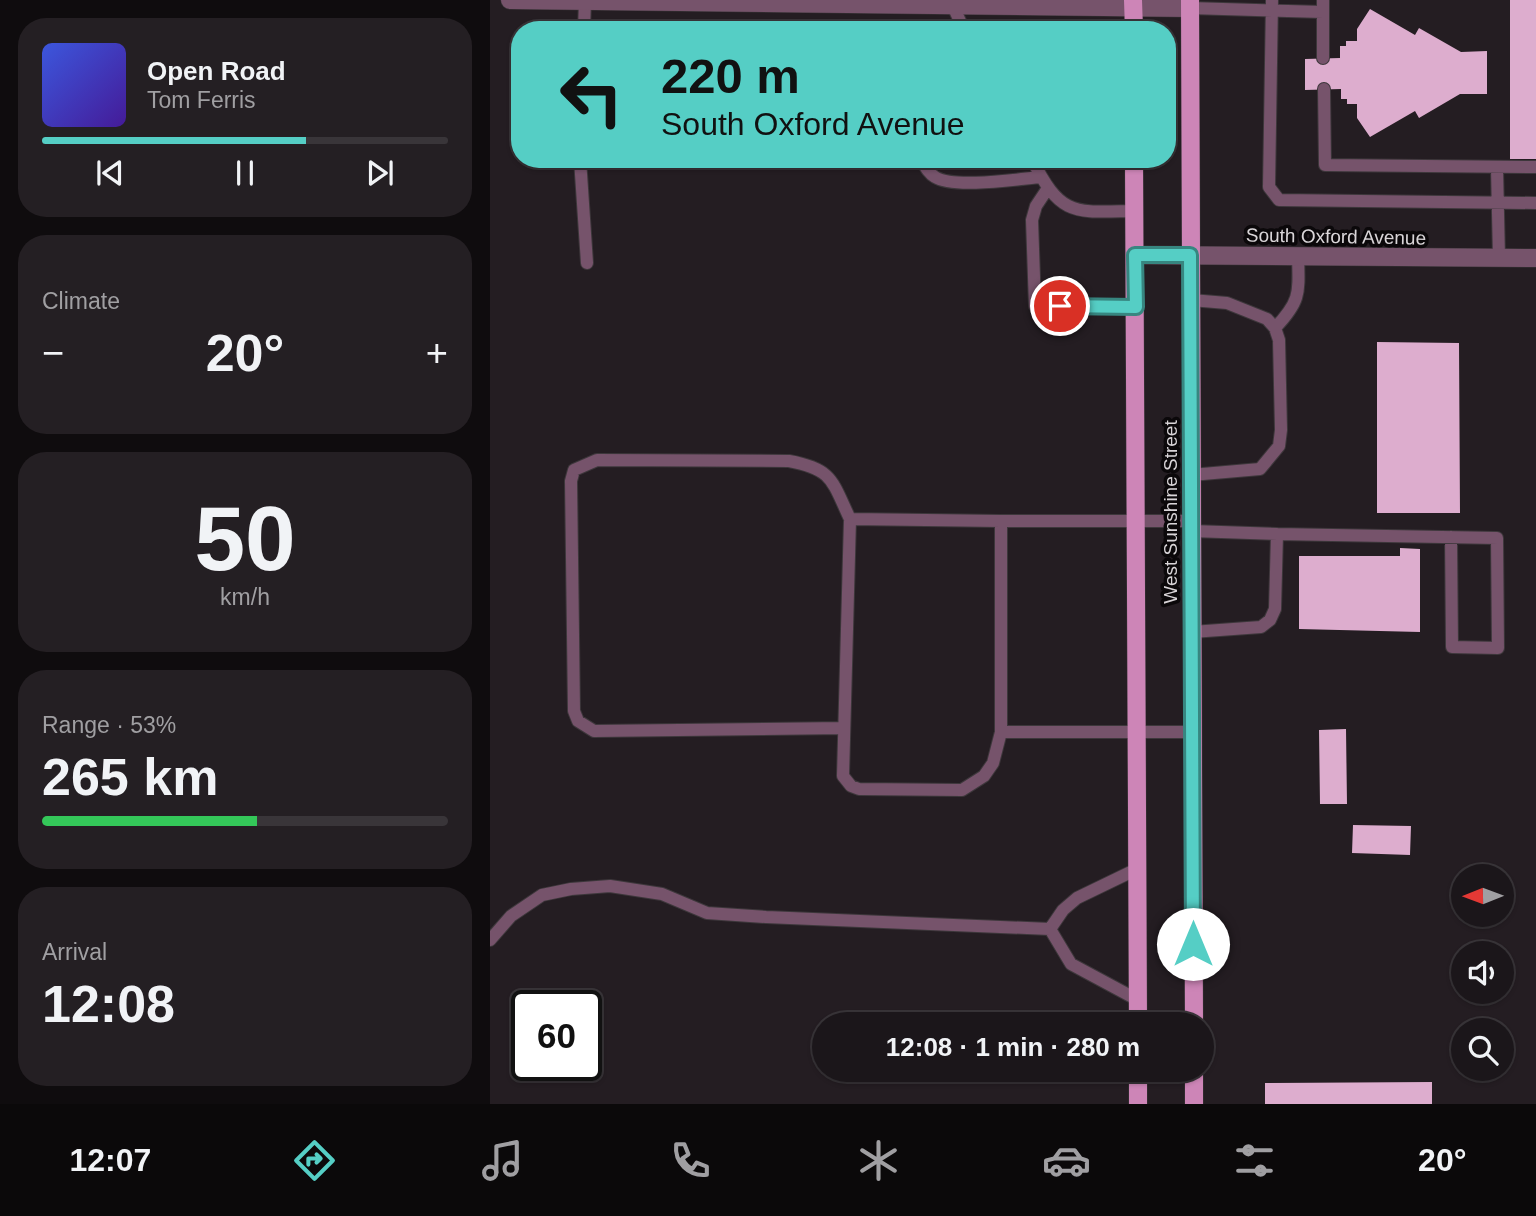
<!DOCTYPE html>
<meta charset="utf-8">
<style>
:root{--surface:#1b161a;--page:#241f23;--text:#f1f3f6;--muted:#a09fa2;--line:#393539;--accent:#55cec5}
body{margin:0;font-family:Arial,sans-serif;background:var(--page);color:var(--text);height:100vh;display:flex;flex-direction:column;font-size:26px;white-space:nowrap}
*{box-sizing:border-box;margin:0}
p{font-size:23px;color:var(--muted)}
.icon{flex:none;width:38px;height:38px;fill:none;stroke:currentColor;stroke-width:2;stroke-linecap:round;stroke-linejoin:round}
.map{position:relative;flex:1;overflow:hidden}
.sheet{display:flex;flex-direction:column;gap:18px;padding:18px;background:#0f0c0e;width:490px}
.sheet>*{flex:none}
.top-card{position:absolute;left:21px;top:21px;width:665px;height:147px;border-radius:28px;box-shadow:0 2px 5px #0004,0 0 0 2px var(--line);background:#55cec5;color:#111;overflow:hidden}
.needle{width:46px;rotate:269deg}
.tools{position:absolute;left:961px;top:864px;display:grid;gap:14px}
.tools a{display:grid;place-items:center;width:63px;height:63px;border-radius:50%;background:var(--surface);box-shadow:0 2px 5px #0004,0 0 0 2px var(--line);font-size:35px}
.speed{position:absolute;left:21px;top:990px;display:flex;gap:14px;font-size:35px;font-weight:700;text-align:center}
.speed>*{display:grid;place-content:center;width:91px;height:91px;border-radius:50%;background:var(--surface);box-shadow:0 2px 5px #0004,0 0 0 2px var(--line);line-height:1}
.speed .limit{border:4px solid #111;border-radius:10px;background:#fff;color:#111}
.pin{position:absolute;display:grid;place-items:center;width:60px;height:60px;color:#fff;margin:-30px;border:4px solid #fff;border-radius:50%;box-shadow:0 2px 7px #0007}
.me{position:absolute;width:77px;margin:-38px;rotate:0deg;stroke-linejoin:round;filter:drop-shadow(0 0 5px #0008)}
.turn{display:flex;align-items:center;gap:24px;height:147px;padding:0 35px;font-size:32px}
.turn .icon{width:91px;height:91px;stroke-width:2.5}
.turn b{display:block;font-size:49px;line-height:60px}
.big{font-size:52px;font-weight:600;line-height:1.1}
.sheet .tile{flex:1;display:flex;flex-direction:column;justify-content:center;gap:10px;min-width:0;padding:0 24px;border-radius:28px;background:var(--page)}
.sheet .dial{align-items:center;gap:0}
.dial b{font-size:91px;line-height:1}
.song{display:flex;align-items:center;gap:21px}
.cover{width:84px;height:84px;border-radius:10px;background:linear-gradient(135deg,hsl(230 70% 55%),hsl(260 70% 35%))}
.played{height:7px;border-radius:4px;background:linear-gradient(90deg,var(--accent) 65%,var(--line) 65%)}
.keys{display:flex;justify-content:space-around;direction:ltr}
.heat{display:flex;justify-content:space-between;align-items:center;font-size:38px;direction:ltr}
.charge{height:10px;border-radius:5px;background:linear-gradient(90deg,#34c759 53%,var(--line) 0)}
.trip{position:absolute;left:322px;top:1012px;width:402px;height:70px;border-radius:35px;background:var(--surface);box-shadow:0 2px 5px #0004,0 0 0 2px var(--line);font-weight:600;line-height:70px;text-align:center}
.tab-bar{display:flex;height:112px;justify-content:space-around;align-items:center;background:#0b090a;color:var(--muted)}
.tab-bar .icon{width:49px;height:49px}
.tab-bar .current{color:var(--accent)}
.tab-bar b{font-size:32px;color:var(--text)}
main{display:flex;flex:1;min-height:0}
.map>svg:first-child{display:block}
.building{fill:#ddadce}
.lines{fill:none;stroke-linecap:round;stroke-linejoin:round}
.service-casing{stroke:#3d373b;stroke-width:14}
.minor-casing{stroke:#3d373b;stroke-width:19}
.primary-casing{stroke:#3d373b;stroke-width:19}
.service{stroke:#76536b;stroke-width:12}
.minor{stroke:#76536b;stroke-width:18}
.primary{stroke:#cd85b7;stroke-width:18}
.route-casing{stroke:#378680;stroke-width:18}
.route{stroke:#55cec5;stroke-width:12}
.labels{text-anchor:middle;stroke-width:7;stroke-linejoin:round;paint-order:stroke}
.street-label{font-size:19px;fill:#d9d5d8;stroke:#0b080a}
</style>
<main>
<section class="sheet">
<div class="tile">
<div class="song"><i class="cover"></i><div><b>Open Road</b><p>Tom Ferris</p></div></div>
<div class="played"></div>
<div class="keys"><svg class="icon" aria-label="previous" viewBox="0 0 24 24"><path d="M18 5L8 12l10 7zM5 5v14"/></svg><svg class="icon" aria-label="pause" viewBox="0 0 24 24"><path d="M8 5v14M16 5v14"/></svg><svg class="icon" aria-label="next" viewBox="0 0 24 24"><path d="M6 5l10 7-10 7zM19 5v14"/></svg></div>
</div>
<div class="tile"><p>Climate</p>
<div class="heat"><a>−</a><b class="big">20°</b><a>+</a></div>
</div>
<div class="tile dial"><b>50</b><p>km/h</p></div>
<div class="tile"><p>Range · 53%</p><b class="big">265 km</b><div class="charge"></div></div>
<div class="tile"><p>Arrival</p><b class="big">12:08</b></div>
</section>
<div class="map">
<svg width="1046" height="1104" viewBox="0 0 1046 1104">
<rect width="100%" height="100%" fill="#241d22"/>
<path class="building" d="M1020,0H1046V159H1020Z
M880,9L925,35L929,28L971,52L997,51V94H970L929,118L925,111L880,137L867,118V104H857V99H851V89L815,90V59L850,58V46H856V41H867V29Z
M887,342L969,343L970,513H887Z
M910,548L930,549V632L809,629V556H910Z
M856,729L857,804H830L829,730Z
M863,825L921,826L920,855L862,853Z
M942,1082V1104H775V1083Z"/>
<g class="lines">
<g class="service-casing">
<path id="service" d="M782,0L779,187L789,200L1046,203
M833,0V58
M464,1L463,6L474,30
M700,8L833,12
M94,30L95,1
M834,89L835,165L1046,167
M90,159L97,263
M431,159C435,166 438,173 445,177C464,189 528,179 551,177
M542,159C571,218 585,212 645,211
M1007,168L1009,258
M558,188L546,206L542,220L545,306L646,307
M701,300L737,303L777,319L785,328L789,340L791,430L789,446L770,469L701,475
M785,328C811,301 809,293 808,256
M701,521H511V732H702
M702,531L787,534L785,609L780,620L771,627L702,632
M787,534L1007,538L1008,648L962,647L961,537
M354,728L104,731L88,721L84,711L81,481L84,470L107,460L299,461C343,469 342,481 360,519
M511,732L503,763L494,776L472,790L369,789L361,786L353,776L360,519L511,521
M647,869L587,898L573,910L560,929L581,964L648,1000
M0,940L21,916L52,895L81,889L120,886L172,894L217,913L276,917L560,929"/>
</g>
<g class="minor-casing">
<path id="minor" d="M20,0L700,8
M645,255L1046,258"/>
</g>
<g class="primary-casing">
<path id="primary" d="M643,0L644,30
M700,0L704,1024
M644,159L648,1024
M648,1069V1104
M704,1069V1104"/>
</g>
<use href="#service" class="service"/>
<use href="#minor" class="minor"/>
<use href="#primary" class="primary"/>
</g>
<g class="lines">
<g class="route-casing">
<path id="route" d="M570,306L646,307L645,255H700L703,944"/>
</g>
<use href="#route" class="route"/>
</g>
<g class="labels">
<g class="street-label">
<text transform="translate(846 236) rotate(1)" y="7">South Oxford Avenue</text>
<text transform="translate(680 512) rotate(-90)" y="7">West Sunshine Street</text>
</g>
</g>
</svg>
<div class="tools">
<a><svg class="needle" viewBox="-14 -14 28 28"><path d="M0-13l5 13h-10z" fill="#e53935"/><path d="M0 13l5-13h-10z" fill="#a09fa2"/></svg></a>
<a><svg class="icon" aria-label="sound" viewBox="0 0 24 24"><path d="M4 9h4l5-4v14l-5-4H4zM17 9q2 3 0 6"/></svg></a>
<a><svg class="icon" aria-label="search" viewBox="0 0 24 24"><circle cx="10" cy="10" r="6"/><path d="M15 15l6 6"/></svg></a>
</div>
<div class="speed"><div class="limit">60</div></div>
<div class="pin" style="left:570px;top:306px;background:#d93025"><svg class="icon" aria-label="arrive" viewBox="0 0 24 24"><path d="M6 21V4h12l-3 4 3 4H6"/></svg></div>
<svg class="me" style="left:703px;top:944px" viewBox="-20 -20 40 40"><circle r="19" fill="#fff"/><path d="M0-13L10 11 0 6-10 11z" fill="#55cec5"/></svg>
<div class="trip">12:08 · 1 min · 280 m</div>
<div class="top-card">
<div class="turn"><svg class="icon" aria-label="left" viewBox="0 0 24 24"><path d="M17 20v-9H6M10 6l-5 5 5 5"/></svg><div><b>220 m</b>South Oxford Avenue</div></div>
</div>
</div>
</main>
<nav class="tab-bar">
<b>12:07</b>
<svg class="icon current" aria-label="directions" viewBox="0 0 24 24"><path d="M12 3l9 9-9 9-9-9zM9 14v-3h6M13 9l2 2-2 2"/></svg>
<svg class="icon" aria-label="music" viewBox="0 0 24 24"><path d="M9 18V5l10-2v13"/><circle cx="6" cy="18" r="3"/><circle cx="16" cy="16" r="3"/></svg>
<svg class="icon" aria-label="phone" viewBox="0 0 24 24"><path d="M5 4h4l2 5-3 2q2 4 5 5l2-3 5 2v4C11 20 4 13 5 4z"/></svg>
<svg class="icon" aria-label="climate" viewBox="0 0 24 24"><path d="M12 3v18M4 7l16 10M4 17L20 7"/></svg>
<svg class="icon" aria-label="car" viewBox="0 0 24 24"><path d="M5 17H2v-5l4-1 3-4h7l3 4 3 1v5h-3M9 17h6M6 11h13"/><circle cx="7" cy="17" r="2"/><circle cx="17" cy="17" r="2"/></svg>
<svg class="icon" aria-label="filters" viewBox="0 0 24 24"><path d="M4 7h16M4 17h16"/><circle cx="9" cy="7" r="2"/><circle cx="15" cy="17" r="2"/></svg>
<b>20°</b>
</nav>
